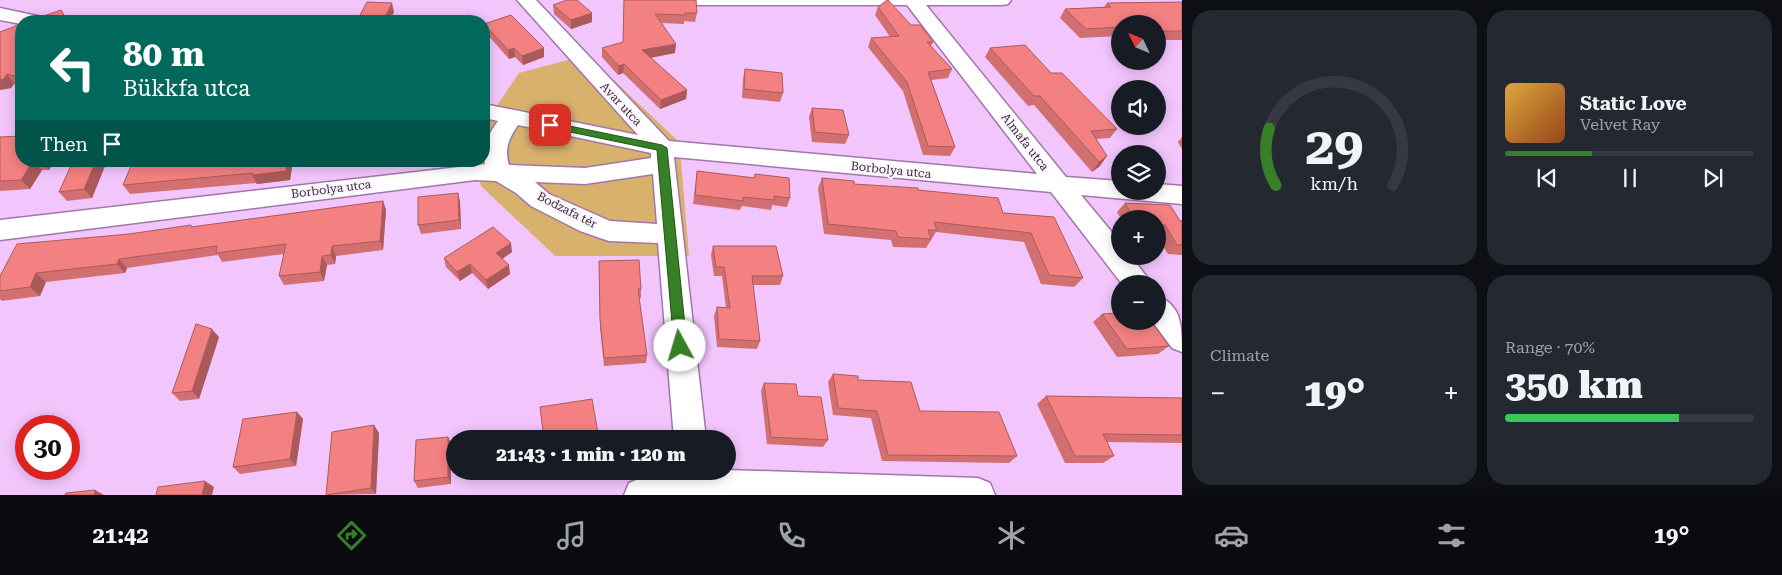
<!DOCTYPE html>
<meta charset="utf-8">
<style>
:root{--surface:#171b24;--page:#242831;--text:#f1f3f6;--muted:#9ea1a6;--line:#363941;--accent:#368027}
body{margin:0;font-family:"Roboto Serif",serif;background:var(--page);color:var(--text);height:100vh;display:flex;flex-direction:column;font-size:19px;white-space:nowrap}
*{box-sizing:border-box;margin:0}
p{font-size:16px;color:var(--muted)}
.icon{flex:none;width:28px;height:28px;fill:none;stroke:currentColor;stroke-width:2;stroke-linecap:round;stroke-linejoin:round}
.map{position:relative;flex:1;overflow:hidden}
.panel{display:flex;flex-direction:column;gap:10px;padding:10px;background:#0d0f14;width:600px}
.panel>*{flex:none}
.banner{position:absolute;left:15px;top:15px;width:475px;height:152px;border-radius:20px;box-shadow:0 2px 12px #0003;background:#00695c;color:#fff;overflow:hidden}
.needle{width:32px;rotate:313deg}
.buttons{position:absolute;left:1111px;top:15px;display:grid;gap:10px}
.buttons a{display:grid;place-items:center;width:55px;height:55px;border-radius:50%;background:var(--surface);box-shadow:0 2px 12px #0003;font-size:25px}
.speed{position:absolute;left:15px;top:415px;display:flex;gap:10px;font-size:25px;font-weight:700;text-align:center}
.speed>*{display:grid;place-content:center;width:65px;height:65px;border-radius:50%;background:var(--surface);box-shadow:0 2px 12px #0003;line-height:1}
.speed .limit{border:8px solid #d22;background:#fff;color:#111}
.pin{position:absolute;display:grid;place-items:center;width:42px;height:42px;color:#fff;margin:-21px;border-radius:10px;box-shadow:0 2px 8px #0006}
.me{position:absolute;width:55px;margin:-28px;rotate:354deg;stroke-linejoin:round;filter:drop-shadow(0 0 4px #0008)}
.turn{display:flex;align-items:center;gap:18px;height:105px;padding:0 25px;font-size:22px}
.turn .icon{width:65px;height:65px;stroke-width:2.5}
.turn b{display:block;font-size:35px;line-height:42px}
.then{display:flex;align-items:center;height:48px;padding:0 25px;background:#0003;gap:10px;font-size:19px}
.big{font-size:38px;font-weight:800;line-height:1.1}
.panel .widget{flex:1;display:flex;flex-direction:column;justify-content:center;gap:8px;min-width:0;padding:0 18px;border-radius:20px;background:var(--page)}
.panel .dial{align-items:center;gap:0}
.dial svg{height:130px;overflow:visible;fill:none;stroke:var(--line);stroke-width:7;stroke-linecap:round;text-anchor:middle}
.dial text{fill:var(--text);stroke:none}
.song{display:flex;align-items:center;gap:15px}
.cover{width:60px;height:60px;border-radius:8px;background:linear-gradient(135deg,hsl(40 70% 55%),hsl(20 70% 35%))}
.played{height:5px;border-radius:2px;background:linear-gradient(90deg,var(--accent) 35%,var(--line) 35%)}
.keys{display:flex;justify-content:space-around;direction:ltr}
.heat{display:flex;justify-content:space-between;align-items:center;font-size:28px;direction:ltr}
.charge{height:8px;border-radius:4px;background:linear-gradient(90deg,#34c759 70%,var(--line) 0)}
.panel .tiles{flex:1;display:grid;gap:10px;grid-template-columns:repeat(2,1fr)}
.trip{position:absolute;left:446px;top:430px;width:290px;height:50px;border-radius:25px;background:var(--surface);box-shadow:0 2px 12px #0003;font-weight:800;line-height:50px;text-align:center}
.tab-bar{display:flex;height:80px;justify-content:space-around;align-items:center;background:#090b0e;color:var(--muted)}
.tab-bar .icon{width:35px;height:35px}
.tab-bar .active{color:var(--accent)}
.tab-bar b{font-size:22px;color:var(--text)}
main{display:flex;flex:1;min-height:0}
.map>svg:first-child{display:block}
.green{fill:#d8b16d}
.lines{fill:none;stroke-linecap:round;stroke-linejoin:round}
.street-casing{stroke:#a176aa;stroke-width:3}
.street{fill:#fff;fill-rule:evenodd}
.wall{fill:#d26f70}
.shaded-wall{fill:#ab5a5b}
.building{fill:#f48182;stroke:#ab5a5b}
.route{fill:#368027;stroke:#235319}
.labels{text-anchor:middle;stroke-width:4.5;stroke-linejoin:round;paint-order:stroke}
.street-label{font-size:12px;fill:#3b293f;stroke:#fbf7fc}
</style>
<main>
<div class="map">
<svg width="1182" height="495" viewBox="0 0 1182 495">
<rect width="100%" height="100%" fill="#f3c5fd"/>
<path class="green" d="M587,55L677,140L681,161L689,256H555L481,186L476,161H484V134L488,119L519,73Z"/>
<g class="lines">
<g class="street-casing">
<path id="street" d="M517,0H536L669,141L1037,174L907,5H697L691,4L688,0H1011L1008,4L1002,5H926L1066,177L1120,181V191H1158V184L1182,186V204L1081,195L1120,242V256H1131L1152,284H1122L1051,192L674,157L706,439H674L658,243L609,241L600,238L580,231L531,206L516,193L496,181L475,180L0,240V220L485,164C482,146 488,135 498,121L484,118V104L638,135ZM518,125L651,153V158L585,168L509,165C504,149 509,138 518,125ZM653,174L657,224L610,221L549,194L535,182L585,184Z
M0,8L42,17L44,21H21V24L0,20Z
M1158,296C1182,306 1182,327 1182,352L1172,348L1152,321H1158Z
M728,470L978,478L990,483L995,495H624L629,483L641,478L681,471Z"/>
</g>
<use href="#street" class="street"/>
</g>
<path class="wall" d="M624,0L697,13L695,22L684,21V24L662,23L675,53L651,58L687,90L686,99L660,109L623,73L618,75L602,57V48L623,42Z
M1182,2V40H1158V24H1120V36L1080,38L1060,18L1065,9L1104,7L1107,3Z
M553,5L592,13V22L571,29L554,14Z
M878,7L911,25L933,42L931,46L952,69L948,78L931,80L955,147L950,156L923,155L903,91L868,47L871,38L890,37L875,15Z
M21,24V86L14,84L11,88L0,90V32Z
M484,24L544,48V57L523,65L515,57L509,59L486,33Z
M990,48L1051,73L1117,129L1110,138L1097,139L1100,166L1092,172L1034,105L1028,106L985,57Z
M745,69L783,93L780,102L742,98L743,79Z
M812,108L849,135L845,144L812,142L809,117Z
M0,137L21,161H54L49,170H42L30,189L0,191Z
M1182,137V149L1178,142Z
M133,161H293L290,180L257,184L256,183L130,194L123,185Z
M105,166L92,198L67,201L59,192Z
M697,171L754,178L755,174L790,198L787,207L772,205L771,210L742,206L740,210L693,204Z
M822,178L854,184L918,190L1003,213L1054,217L1083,278L1074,287L1041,284L1024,242L936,232L926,248L893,247L891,240L824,234L818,188Z
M458,193L460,202L461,229L421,234L418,225Z
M383,201L386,210L383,250L336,256L335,264L327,265L324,281L284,285L279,276L284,254L222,262L218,255L127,268L125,273L46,282L40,296L2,301L0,299V276L129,234L192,227Z
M1125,203L1182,221V255L1168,254L1158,238V219H1121L1117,212Z
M713,246L783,276L780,285H753L760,341L757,349L717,347L714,316L717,307L726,308L722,276H714L711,255Z
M512,252L502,259L510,274L488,289L472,273L460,281L446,267L444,258Z
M599,270L641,289V298H639L647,355L646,363L604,366L600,328Z
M1102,314L1169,346L1158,354L1117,357L1093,322Z
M219,337L199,399L180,401L172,393Z
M833,374L858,380L920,411L1017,456L1009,463L882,461L871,418L833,415L828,382Z
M764,383L798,396L828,440L823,447L767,444L761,391Z
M1046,396L1182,398V443L1106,442L1114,456L1103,463H1065L1037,404Z
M297,412L303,419L296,466L240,474L233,467Z
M379,433L376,494L326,495Z
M448,437L451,444V484L418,488L414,481Z"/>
<path class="shaded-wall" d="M392,3L394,12L390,21H383Z
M61,10L67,19L68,21H56Z
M592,13V22L571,29V20Z
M676,44L675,53L642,59V50Z
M514,48L515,57L509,59L508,50Z
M544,48V57L523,65L522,56Z
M624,64L623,73L618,75L619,66Z
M7,74L14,84L11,88L0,90V80Z
M687,90L686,99L660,109L661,100Z
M1107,156L1100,166L1092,172L1099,162Z
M33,161L42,170L30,189L21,180Z
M41,161H54L49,170Z
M96,161H101L105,166L92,198L84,189Z
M287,161H293L290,180L257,184L252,175Z
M458,193L460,202L461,229L459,220Z
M383,201L386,210L383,250L380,241Z
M511,243L512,252L498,262L496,253Z
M332,246L336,256L335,264L331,255Z
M322,256L327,265L324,281L320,272Z
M119,259L127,268L125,273L117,264Z
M470,264L472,273L460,281L457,272Z
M509,265L510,274L488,289L486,280Z
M36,273L46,282L40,296L30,287Z
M212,329L219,337L199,399L192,391Z
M297,412L303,419L296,466L290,459Z
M374,425L379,433L376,494L371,488Z
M448,437L451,444V484L448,477Z
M205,481L214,487L212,495H202Z
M95,490L104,495H94Z"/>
<path class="building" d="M567,0H577L592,13L571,20L553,5Z
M624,0H696L697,13H685V15L655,14L676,44L642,50L687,90L661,100L624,64L619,66L602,48L623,42Z
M887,0H888L911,25H920L933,42H927L952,69L928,72L955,147L928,146L907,82L871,38L899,36L878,7Z
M367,2L392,3L383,21H357Z
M1182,2V31H1158V24H1120V27L1086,29L1065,9L1111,7L1107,3Z
M61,10L64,16L56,21H29Z
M511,15L544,48L522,56L514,48L508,50L484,24Z
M21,24V78L7,74L4,79L0,80V32Z
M1025,45L1051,73H1062L1117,129L1091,131L1107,156L1099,162L1040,96H1034L990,48Z
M745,69L782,73L783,93L744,89Z
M812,108L843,110L849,135L815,132Z
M21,136V161H33L21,180L0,181V137Z
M73,161H96L84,189L59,192Z
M133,161H287L286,171L252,175L253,173L123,185Z
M697,171L755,178V174L789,178L790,198L774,196V200L743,197V201L695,195Z
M822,178L854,181V184L918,188V190L998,198L1003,213L1054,217L1083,278L1049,275L1031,233L934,222L937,230H928L931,239L898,237L896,231L828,224Z
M458,193L459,220L418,225V197Z
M383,201L380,241L332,246L331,255L322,256L320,272L279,276L286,244L216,253L217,246L119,259L117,264L36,273L30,287L0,291V276L17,244L129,234L191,225V227Z
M1125,203L1170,205L1180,221H1182V245H1177L1165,225H1158V219H1135Z
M493,227L511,243L496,253L509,265L486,280L470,264L457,272L444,258Z
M713,246H776L783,276H752L760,341L719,339L717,307L730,308L724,267H716Z
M639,260L641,289H638L647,355L604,358L600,319L599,261Z
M1120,313V321H1151L1169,346L1127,349L1102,314Z
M196,324L212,329L192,391L172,393Z
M833,374L858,376V380L911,382L920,411L999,412L1017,456L888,455L877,411L838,408Z
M764,383L796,384L798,396L821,397L828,440L771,437Z
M1046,396L1182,398V435L1103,434L1114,456H1075Z
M592,399L599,439H544L540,407Z
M297,412L290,459L233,467L243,419Z
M374,425L371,488L326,495L332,432Z
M448,437V477L414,481L416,440Z
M205,481L202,495H156L158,487Z
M95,490L94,495H65L66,493Z"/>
<path class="route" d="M550,122L662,145L667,148L687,346L685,349L680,351L676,349L674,346L657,150L546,127V123Z"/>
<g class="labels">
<g class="street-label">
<text transform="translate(621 104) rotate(47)" y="4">Avar utca</text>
<text transform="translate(1025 142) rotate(52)" y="4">Almafa utca</text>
<text transform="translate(891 170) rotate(6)" y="4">Borbolya utca</text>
<text transform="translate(331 189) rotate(-7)" y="4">Borbolya utca</text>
<text transform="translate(567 210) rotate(27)" y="4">Bodzafa tér</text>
</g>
</g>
</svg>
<div class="buttons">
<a><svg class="needle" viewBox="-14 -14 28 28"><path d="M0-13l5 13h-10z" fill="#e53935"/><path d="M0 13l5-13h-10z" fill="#9ea1a6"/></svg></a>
<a><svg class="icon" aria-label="sound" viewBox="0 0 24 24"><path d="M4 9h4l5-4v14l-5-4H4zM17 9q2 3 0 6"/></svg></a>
<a><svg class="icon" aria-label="layers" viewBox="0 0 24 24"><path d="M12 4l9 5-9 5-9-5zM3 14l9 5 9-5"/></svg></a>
<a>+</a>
<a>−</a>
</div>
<div class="speed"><div class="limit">30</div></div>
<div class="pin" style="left:550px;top:125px;background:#d93025"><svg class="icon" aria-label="arrive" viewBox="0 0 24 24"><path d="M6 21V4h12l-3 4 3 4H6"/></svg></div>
<svg class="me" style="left:680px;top:346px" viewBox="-20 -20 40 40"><circle r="19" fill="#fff"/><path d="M0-13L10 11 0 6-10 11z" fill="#368027"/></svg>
<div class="trip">21:43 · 1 min · 120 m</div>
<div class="banner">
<div class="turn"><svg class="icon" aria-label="left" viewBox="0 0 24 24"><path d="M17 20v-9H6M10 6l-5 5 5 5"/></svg><div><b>80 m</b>Bükkfa utca</div></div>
<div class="then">Then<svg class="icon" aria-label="arrive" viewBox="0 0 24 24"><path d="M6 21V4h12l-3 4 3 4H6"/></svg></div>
</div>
</div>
<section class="panel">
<div class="tiles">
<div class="widget dial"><svg viewBox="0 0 100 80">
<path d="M14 69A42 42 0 1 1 86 69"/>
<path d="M14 69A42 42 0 0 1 10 34" stroke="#368027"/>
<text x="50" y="56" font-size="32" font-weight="700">29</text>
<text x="50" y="72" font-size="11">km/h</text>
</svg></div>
<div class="widget">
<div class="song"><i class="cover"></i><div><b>Static Love</b><p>Velvet Ray</p></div></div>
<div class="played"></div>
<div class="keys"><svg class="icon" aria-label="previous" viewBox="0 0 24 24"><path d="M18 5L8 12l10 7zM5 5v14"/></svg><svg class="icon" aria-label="pause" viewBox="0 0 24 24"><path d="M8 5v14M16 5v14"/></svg><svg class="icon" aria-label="next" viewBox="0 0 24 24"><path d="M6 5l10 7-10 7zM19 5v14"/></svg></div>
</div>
<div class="widget"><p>Climate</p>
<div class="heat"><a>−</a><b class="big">19°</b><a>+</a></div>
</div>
<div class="widget"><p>Range · 70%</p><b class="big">350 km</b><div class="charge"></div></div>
</div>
</section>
</main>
<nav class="tab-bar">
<b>21:42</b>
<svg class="icon active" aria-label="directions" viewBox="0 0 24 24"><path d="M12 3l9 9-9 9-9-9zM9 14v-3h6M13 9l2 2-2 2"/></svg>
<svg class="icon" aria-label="music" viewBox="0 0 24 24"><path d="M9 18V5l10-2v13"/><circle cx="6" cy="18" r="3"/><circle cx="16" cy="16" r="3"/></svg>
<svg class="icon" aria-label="phone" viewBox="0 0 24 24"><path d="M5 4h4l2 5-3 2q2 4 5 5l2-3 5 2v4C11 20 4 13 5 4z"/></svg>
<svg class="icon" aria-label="climate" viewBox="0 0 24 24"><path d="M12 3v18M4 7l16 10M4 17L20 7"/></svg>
<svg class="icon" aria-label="car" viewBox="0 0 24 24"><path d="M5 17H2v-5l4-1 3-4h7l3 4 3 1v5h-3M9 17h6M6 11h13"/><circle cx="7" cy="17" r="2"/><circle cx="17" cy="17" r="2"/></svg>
<svg class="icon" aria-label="filters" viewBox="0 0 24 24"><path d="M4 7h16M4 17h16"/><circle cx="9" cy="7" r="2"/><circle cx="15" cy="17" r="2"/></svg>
<b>19°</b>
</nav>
